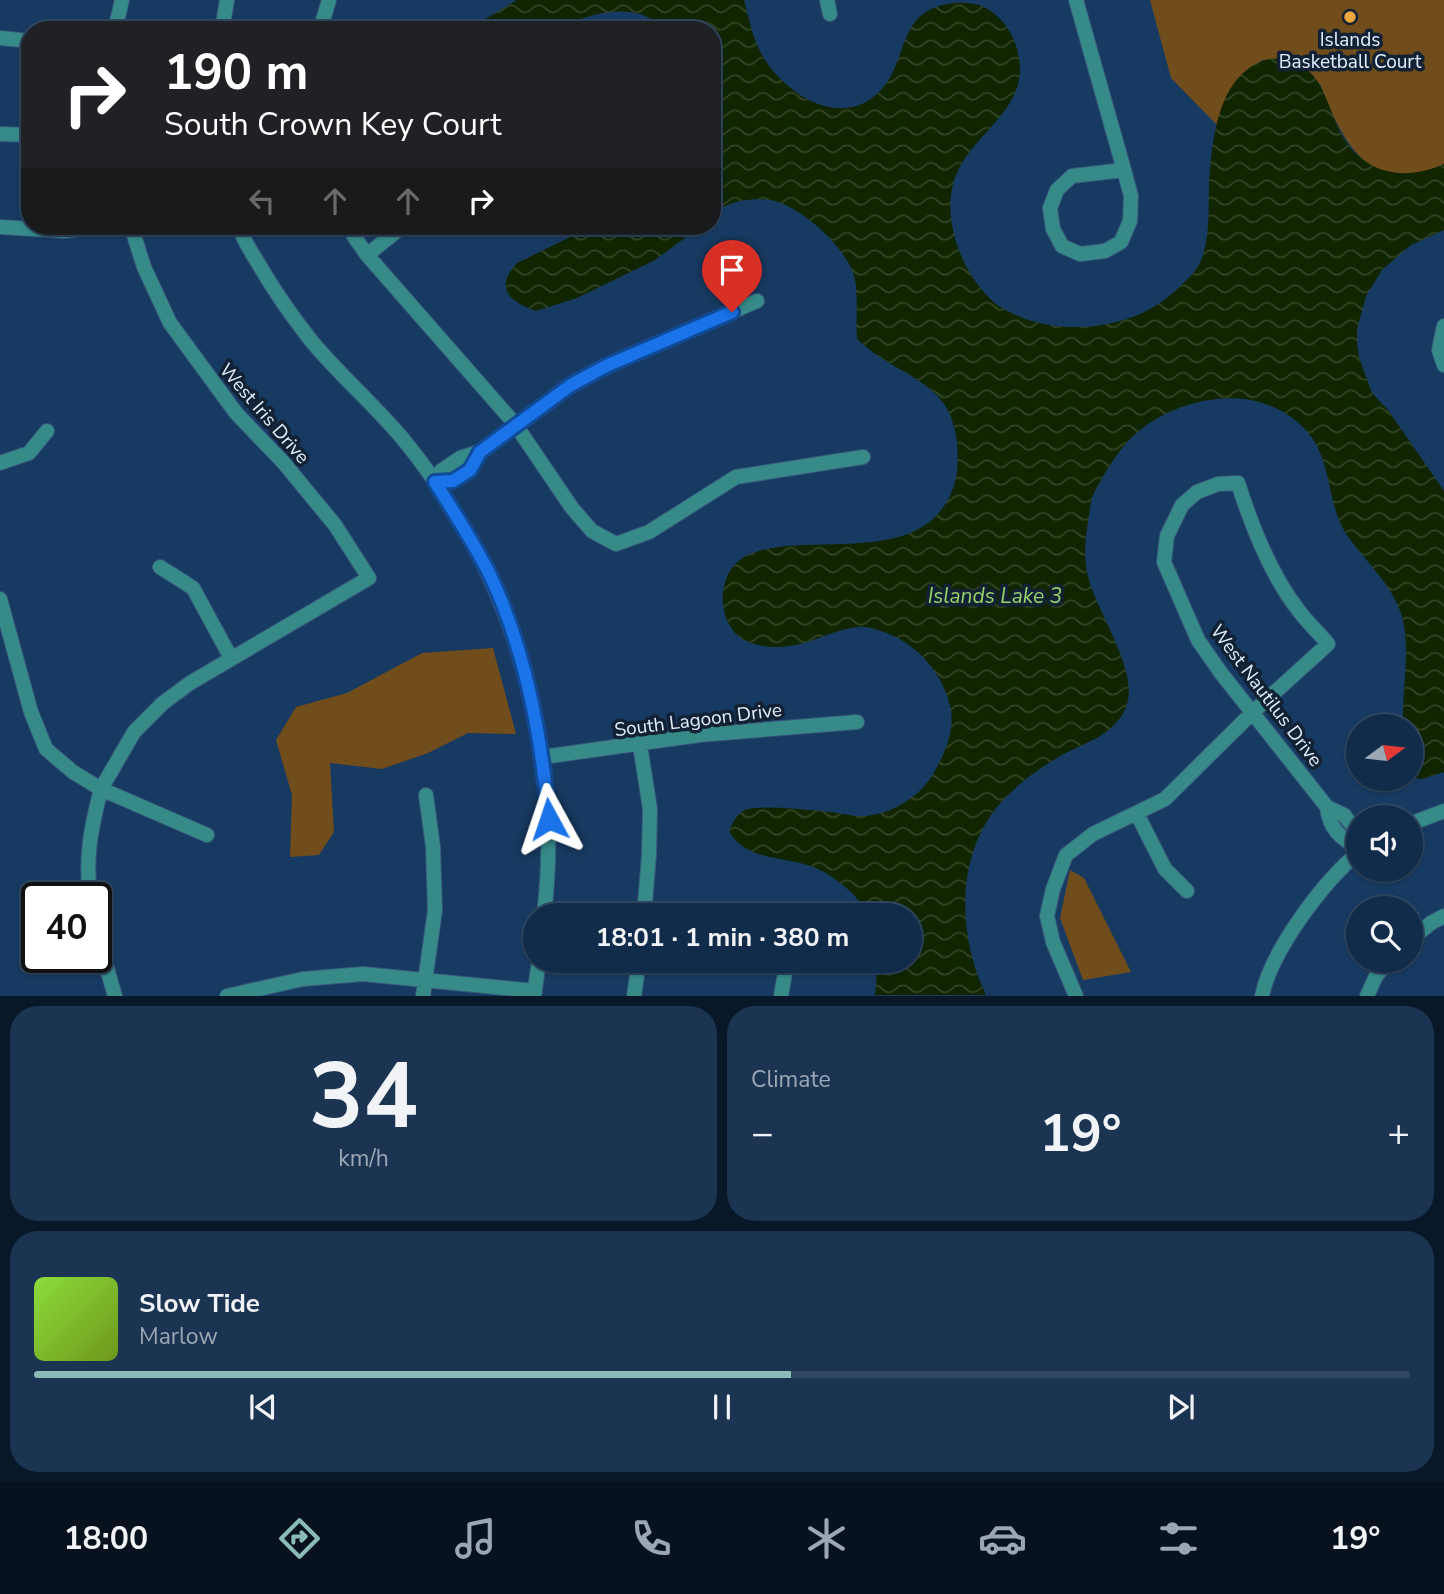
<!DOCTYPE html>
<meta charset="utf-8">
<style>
:root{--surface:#112c4a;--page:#1a3451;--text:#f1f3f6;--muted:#9ca7b5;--line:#304862;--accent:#8bbbb9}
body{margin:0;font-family:"Nunito Sans",sans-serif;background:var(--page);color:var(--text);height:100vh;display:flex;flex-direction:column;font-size:26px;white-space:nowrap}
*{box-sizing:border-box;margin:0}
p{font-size:23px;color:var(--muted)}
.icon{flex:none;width:38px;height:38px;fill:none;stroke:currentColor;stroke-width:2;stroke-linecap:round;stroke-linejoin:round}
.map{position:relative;height:996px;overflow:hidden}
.drawer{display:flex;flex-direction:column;gap:10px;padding:10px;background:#091829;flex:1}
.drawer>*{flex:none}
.top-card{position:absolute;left:21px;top:21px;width:700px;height:214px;border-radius:28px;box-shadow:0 2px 5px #0004,0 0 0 2px var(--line);background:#202124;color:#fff;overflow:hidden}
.needle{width:46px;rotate:75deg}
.tools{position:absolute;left:1346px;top:714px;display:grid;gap:14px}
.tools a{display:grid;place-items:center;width:77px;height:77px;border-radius:50%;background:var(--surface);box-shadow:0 2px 5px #0004,0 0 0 2px var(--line);font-size:35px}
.speed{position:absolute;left:21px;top:882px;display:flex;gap:14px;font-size:35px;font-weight:700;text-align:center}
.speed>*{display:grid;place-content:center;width:91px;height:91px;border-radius:50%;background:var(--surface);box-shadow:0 2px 5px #0004,0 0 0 2px var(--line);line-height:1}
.speed .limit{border:4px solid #111;border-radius:10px;background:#fff;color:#111}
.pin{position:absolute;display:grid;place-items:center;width:60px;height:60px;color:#fff;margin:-72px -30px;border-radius:50% 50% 50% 0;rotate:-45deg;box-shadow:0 0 7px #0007}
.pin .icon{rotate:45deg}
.me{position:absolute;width:77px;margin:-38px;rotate:355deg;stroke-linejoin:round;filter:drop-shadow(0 0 5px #0008)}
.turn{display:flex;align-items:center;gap:24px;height:147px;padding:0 28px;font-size:32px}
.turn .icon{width:91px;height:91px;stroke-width:2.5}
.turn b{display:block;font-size:49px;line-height:60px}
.lanes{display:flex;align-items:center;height:66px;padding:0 28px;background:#0003;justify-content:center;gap:35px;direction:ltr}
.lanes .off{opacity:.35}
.big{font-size:52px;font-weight:700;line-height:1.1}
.drawer .card{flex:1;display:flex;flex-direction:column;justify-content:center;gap:10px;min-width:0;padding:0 24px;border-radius:28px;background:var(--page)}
.drawer .dial{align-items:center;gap:0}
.dial b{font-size:91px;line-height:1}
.song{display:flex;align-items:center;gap:21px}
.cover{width:84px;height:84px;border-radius:10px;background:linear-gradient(135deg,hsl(90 70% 55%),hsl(80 70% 35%))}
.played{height:7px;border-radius:4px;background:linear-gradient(90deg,var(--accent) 55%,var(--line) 55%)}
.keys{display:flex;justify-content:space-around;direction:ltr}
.heat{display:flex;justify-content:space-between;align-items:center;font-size:38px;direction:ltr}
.drawer .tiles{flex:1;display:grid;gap:10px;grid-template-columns:1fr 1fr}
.card:last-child{grid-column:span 2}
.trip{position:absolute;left:523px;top:903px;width:399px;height:70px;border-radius:35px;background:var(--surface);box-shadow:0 2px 5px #0004,0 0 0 2px var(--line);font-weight:700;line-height:70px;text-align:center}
.tab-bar{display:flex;height:112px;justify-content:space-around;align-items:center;background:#07121e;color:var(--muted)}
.tab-bar .icon{width:49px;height:49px}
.tab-bar .on{color:var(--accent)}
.tab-bar b{font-size:32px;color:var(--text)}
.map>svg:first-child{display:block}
.green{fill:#704d1b}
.water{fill:url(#water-waves)}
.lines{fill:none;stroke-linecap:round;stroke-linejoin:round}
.minor-casing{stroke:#38577b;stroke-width:16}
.tertiary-casing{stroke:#38577b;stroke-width:16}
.minor{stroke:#368b89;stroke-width:14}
.tertiary{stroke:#368b89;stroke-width:14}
.route-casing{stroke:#114b97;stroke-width:18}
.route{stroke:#1a73e8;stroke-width:12}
.poi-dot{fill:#eea73c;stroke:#122133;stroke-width:2.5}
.labels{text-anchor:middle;stroke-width:7;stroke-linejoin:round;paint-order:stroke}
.poi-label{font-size:19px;fill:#e3effe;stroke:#122133}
.street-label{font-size:19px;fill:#e3effe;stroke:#122133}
.water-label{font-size:21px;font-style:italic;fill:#97d36a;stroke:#122133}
</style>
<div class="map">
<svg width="1444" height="996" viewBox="0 0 1444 996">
<defs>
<pattern id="water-waves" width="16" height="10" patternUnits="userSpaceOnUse" patternTransform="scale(1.75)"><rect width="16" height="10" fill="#102500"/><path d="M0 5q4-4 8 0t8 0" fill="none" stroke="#334526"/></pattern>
</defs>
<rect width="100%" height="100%" fill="#173a62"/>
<path class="green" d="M1150,0H1444V164C1370,199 1343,143 1320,84L1263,60C1233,76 1228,94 1217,125L1171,78Z
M493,648L516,734L468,733L428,753L382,769L330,763L334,832L319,855L290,857L292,795L276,740L296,707L347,693L422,653Z
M1070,870L1084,878L1131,972L1083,980L1060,918Z"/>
<path class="water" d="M517,0H744C749,18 752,37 761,53C783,94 842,132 881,90C899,71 900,42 915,22C930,3 958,0 979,5C994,10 1007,24 1013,38C1043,109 968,129 953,184C945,215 956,252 973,278C980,288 991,302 1002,308C1054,339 1135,332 1178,288C1184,282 1193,275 1197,268C1211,245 1208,211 1209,185C1212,144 1216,81 1260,62C1268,58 1278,58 1287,60C1324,68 1326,107 1342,135C1364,174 1404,182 1444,164V230L1411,245L1382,270L1366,296L1357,329V343L1359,357L1372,393L1388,410L1444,491V772L1423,779L1412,778L1410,726H1403C1402,692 1410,654 1403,620C1395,586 1364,561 1345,532C1327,502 1332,462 1309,434C1267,383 1192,392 1144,427C1122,443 1106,470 1094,493C1090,501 1090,512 1088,521C1085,541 1083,560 1089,580C1098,614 1140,673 1126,707C1113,738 1083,742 1057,758C1033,772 1007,792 991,815C955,867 960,941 986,995H875L878,961H910V915H867C863,906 859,901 852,893C841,883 830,874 816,868C787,856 746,862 729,831C733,822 736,815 745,810C757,804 821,811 837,813C845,814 855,817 864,816C895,814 924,794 937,767C946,750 954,731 951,710C944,674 918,644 884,632C876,629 866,626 857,627C827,631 806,648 774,647C763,647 746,643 738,636C721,620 718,591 730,571C759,521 887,569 937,515C948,503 955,488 957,472C959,449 957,424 944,404C930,382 894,368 874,353C868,349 863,344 857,339C855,317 860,289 852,270C841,244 805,211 778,202C764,197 738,199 725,206C720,208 716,213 712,216V30C700,30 686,31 674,30C663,28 651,17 640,14C619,7 578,15 562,30H451L477,24Z
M593,226H701L655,260L577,298L536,311C511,302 493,289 517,263Z"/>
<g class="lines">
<g class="minor-casing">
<path id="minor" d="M827,0L830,14
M1076,0L1124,170L1131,196L1130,221L1121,242L1105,251L1080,254L1062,246L1053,229L1050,208L1057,190L1072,176L1124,170
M115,30L122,0
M320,30L329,0
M0,38L30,41
M0,134L30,135
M131,226L144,267L170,323L236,413L283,462L335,525L369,578L190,683L163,703L134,732L101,789L207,835
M347,226L367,255L515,424L572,508L592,531L616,544L649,532L736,477L863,457
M0,227L65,231L102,226
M367,255L403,226
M1444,326L1439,350L1444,365
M0,463L29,453L47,431
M435,482L441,471L460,458L479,452L571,385L606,366L757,301
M435,482C460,480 467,474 479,452
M160,567L193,588L231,658
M0,599L31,712L46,749L73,772L101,789C91,828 85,857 90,898
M640,745L650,809L649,855L644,915
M543,757L699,735L857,722
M1327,807C1329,828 1340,838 1358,848
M1137,814L1165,869L1187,891
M96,931L115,996
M1410,940L1431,923L1444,916
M227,996L303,979L363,974L535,991
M423,996L435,910L433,847L426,795
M634,996L639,961
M781,996L787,961
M1076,996L1053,942L1047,916L1053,889L1066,855L1093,834L1165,799L1253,712L1328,644C1319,633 1308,623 1299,611C1272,577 1251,524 1238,483L1218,484L1197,492L1182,505L1167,536L1164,562L1198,640L1221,673L1327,807L1344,815L1355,829L1358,839
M1367,996L1376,976L1389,961"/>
</g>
<g class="tertiary-casing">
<path id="tertiary" d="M222,30L227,0
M239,226C243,241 253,254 261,268C275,292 292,316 309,338C338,374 374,404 403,439C511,571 564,746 544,915
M1410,824L1444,811
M534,996L539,961
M1262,996C1271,951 1323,882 1358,853"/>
</g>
<use href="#minor" class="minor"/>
<use href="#tertiary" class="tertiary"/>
</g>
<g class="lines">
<g class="route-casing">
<path id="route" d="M549,819C541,736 526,651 490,575C474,543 454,512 435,482L453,481L470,470L480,452L571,385L606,366L732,312"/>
</g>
<use href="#route" class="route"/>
</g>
<circle class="poi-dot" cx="1350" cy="17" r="7"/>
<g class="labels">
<g class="poi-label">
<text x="1350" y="46">Islands<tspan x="1350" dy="22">Basketball Court</tspan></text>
</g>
<g class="street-label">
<text transform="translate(265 413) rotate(49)" y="7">West Iris Drive</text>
<text transform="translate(1267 695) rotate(53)" y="7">West Nautilus Drive</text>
<text transform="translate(698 719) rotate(-7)" y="7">South Lagoon Drive</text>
</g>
<g class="water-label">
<text x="995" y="603">Islands Lake 3</text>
</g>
</g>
</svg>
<div class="tools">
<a><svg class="needle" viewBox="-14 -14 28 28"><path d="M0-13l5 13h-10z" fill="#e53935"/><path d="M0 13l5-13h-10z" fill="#9ca7b5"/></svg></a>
<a><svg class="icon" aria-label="sound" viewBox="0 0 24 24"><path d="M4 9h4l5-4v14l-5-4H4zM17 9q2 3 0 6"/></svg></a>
<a><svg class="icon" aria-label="search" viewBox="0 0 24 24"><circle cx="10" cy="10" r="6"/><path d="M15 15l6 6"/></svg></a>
</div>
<div class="speed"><div class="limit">40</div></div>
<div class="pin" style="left:732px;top:312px;background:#d93025"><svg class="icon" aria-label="arrive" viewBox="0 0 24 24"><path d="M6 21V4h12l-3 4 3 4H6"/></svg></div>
<svg class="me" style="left:549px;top:819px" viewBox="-20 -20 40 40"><path d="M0-17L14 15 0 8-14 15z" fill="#1a73e8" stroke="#fff" stroke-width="4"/></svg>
<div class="trip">18:01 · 1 min · 380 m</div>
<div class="top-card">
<div class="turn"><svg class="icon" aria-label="right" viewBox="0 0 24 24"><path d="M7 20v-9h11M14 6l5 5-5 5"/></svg><div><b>190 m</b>South Crown Key Court</div></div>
<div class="lanes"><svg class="icon off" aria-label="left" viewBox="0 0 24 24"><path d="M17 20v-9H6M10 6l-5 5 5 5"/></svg><svg class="icon off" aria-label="ahead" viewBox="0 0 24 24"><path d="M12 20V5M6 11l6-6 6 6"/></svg><svg class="icon off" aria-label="ahead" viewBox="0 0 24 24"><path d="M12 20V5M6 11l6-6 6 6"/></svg><svg class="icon" aria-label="right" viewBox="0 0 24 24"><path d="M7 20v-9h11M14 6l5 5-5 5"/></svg></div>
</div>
</div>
<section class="drawer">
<div class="tiles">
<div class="card dial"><b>34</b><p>km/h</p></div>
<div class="card"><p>Climate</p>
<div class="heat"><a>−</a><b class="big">19°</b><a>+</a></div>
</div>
<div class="card">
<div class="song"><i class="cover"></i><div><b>Slow Tide</b><p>Marlow</p></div></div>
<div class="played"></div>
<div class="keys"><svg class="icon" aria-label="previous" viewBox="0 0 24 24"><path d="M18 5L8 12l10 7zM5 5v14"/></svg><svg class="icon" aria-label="pause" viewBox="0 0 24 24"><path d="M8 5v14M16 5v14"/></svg><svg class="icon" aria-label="next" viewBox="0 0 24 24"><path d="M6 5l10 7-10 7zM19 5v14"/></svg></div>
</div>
</div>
</section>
<nav class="tab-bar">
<b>18:00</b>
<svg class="icon on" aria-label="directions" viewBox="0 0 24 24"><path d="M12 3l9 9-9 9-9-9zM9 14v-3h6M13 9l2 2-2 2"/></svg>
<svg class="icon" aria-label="music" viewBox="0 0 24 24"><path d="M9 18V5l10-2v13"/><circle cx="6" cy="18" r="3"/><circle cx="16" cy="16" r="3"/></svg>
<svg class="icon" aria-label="phone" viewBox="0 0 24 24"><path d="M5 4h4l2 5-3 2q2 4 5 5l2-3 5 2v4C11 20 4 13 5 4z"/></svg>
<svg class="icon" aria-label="climate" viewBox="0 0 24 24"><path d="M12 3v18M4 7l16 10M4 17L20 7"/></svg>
<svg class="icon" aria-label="car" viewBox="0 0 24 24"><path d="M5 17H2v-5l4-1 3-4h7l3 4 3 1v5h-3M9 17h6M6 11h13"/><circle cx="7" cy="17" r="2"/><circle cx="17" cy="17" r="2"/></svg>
<svg class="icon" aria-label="filters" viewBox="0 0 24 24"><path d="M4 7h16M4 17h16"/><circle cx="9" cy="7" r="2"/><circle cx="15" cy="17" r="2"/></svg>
<b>19°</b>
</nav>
